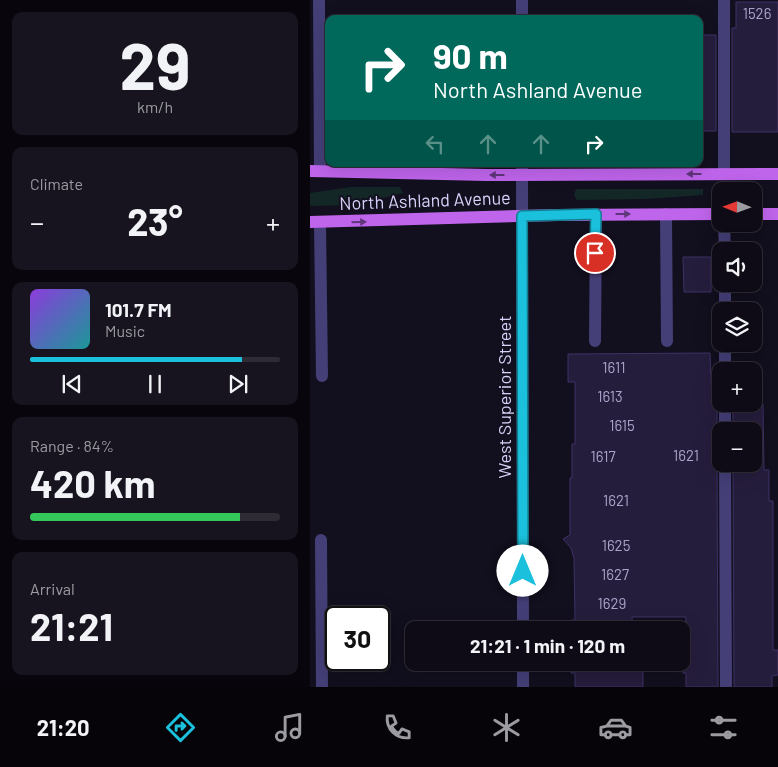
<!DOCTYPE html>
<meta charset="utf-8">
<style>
:root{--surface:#0e0b16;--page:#17141f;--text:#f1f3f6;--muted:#9b9ba1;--line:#2e2b35;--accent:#1bc0dc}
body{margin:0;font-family:Barlow,sans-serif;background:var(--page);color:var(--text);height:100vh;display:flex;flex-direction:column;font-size:19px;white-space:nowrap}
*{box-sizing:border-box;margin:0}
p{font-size:16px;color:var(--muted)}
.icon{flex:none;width:28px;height:28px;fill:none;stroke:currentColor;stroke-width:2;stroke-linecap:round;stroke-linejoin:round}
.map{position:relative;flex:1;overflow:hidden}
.details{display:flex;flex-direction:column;gap:12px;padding:12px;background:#08060c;width:310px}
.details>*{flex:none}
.banner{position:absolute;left:15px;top:15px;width:378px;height:152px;border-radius:10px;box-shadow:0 5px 20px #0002,0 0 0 1px var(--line);background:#00695c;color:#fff;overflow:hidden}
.needle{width:32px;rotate:271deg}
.fabs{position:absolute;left:402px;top:182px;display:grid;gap:10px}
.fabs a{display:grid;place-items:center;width:50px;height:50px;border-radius:10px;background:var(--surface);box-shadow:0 5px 20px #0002,0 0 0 1px var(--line);font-size:25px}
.speed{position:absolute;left:15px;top:606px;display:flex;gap:10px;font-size:25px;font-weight:700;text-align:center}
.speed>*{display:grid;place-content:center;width:65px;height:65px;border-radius:50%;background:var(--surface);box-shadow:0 5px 20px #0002,0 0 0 1px var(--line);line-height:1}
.speed .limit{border:2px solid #111;border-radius:8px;background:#fff;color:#111}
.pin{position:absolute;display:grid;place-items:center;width:42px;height:42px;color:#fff;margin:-21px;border:2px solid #fff;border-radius:50%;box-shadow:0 1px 5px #0007}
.me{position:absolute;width:55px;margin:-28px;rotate:0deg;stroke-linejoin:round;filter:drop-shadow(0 0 4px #0008)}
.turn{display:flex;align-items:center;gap:18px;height:105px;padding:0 25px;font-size:22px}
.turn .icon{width:65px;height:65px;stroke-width:2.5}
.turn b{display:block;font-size:35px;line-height:42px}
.lanes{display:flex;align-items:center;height:48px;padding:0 25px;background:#0003;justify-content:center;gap:25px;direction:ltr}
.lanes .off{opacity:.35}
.big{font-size:38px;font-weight:700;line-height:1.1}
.details .widget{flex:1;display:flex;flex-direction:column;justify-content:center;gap:8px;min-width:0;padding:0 18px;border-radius:10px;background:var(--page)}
.details .dial{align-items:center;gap:0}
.dial b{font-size:65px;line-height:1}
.song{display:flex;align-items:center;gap:15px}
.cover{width:60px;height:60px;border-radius:8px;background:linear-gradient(135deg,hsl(270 70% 55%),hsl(180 70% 35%))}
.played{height:5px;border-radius:2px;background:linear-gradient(90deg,var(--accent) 85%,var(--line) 85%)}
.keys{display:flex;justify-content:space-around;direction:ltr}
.heat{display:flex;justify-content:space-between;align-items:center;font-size:28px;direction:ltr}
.charge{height:8px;border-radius:4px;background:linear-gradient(90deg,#34c759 84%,var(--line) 0)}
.trip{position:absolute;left:95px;top:621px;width:285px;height:50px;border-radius:10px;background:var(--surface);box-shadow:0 5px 20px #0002,0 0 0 1px var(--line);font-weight:700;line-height:50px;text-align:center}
.menu{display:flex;height:80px;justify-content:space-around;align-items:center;background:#060409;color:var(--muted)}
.menu .icon{width:35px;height:35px}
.menu .selected{color:var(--accent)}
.menu b{font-size:22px;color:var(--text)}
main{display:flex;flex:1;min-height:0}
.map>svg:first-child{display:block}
.green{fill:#132727}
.building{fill:#251d3c;stroke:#3e3266}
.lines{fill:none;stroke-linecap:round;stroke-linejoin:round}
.minor{stroke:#443f77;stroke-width:12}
.major{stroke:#bf65ec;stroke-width:12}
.oneway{fill:#60367b}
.route-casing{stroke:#127d8f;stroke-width:12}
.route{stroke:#1bc0dc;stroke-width:9}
.labels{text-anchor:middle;stroke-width:4;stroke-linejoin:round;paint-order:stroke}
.number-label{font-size:15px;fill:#aaa4ca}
.street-label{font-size:18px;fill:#d7d1f9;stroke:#120f1e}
</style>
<main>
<section class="details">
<div class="widget dial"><b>29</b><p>km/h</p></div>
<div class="widget"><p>Climate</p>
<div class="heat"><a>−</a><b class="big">23°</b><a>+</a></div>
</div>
<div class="widget">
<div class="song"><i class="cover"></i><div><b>101.7 FM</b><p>Music</p></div></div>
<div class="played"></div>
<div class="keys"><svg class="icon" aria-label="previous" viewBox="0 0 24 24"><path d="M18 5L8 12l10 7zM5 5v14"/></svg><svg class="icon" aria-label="pause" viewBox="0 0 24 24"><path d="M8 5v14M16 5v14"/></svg><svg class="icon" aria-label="next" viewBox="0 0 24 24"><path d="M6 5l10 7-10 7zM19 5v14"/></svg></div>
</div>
<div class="widget"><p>Range · 84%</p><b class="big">420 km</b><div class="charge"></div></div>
<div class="widget"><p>Arrival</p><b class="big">21:21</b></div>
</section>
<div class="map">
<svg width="468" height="687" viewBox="0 0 468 687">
<rect width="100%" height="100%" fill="#120f1e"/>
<path class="green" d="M41,187H90L93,193L45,205L0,206V193Z
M266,189H393V195L337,199L267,200L264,195Z"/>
<path class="building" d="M426,2H468V132H422V28H426Z
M389,35H406V131H389Z
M373,257H401V292H374Z
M400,353L402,404H407V431L411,438V457L407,464L408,687H376V673H373L376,617H322L323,630H261V620H265L264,558L261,548L253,539L260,535V478H262V444H265V382H258V354Z
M423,404H453L454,470H459V501H463V650H468V675L462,676V687H424L423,464H444V431H423Z
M261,662H333V687H265V673H261Z"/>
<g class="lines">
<path class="minor" d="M9,0L10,171
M212,0V19
M212,164L213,630
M414,174V0
M356,214L357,341
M10,222L12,376
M414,224L415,251
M415,284V311
M285,341L286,214
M415,344V371
M415,404V431
M415,464L416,687
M11,540L12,687
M213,662V687"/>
<path class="major" d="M0,171L176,175L468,174
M444,214H468
M0,222L246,215L411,214"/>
</g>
<defs><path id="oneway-solid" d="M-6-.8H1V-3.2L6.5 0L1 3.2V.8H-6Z" transform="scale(1.25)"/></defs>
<g class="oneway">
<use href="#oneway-solid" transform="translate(384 174) rotate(180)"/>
<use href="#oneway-solid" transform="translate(187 175) rotate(180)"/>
<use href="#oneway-solid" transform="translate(313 214)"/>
<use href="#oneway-solid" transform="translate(49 222) rotate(-2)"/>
</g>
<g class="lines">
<g class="route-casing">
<path id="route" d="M213,571L212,216L286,214L285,253"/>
</g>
<use href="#route" class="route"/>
</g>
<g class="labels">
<g class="number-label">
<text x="447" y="19">1526</text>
<text x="304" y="373">1611</text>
<text x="300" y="402">1613</text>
<text x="312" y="431">1615</text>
<text x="376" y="461">1621</text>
<text x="293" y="462">1617</text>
<text x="306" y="506">1621</text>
<text x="306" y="551">1625</text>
<text x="305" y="580">1627</text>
<text x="302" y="609">1629</text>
</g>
<g class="street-label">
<text transform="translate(115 201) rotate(-2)" y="6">North Ashland Avenue</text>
<text transform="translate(195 397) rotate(-90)" y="6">West Superior Street</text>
</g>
</g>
</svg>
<div class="fabs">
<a><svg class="needle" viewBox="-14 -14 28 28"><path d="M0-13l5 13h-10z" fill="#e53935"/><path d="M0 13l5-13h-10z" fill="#9b9ba1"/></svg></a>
<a><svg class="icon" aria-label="sound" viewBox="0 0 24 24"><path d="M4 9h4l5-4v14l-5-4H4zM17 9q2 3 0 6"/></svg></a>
<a><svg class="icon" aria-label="layers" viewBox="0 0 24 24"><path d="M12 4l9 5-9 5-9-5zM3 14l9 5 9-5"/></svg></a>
<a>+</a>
<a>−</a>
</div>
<div class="speed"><div class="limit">30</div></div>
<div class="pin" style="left:285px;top:253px;background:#d93025"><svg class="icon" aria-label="arrive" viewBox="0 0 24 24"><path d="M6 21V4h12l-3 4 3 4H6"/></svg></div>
<svg class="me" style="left:213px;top:571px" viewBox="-20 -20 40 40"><circle r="19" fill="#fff"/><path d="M0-13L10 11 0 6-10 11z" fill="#1bc0dc"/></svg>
<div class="trip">21:21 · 1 min · 120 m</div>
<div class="banner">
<div class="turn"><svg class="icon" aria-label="right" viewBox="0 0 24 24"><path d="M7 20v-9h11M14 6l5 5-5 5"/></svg><div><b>90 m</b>North Ashland Avenue</div></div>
<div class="lanes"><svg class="icon off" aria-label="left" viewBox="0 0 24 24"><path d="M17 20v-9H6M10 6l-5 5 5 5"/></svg><svg class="icon off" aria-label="ahead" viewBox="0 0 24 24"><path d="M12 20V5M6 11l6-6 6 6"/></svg><svg class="icon off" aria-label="ahead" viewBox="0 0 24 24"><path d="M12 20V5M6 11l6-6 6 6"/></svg><svg class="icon" aria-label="right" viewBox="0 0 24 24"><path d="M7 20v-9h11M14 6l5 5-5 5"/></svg></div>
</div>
</div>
</main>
<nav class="menu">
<b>21:20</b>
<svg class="icon selected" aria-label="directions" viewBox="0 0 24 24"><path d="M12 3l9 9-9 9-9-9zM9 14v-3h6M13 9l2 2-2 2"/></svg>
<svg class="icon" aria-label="music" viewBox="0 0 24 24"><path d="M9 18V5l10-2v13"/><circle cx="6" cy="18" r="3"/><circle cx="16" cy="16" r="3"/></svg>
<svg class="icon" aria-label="phone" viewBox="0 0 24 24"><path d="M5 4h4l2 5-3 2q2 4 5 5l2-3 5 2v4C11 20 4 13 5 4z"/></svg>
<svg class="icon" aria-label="climate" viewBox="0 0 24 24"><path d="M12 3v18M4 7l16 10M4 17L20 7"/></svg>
<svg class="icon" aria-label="car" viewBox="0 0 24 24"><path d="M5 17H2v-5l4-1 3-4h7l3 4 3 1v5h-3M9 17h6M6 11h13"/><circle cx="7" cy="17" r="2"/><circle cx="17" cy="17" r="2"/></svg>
<svg class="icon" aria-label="filters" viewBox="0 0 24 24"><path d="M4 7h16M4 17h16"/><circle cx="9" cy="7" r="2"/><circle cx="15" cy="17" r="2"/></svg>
</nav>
